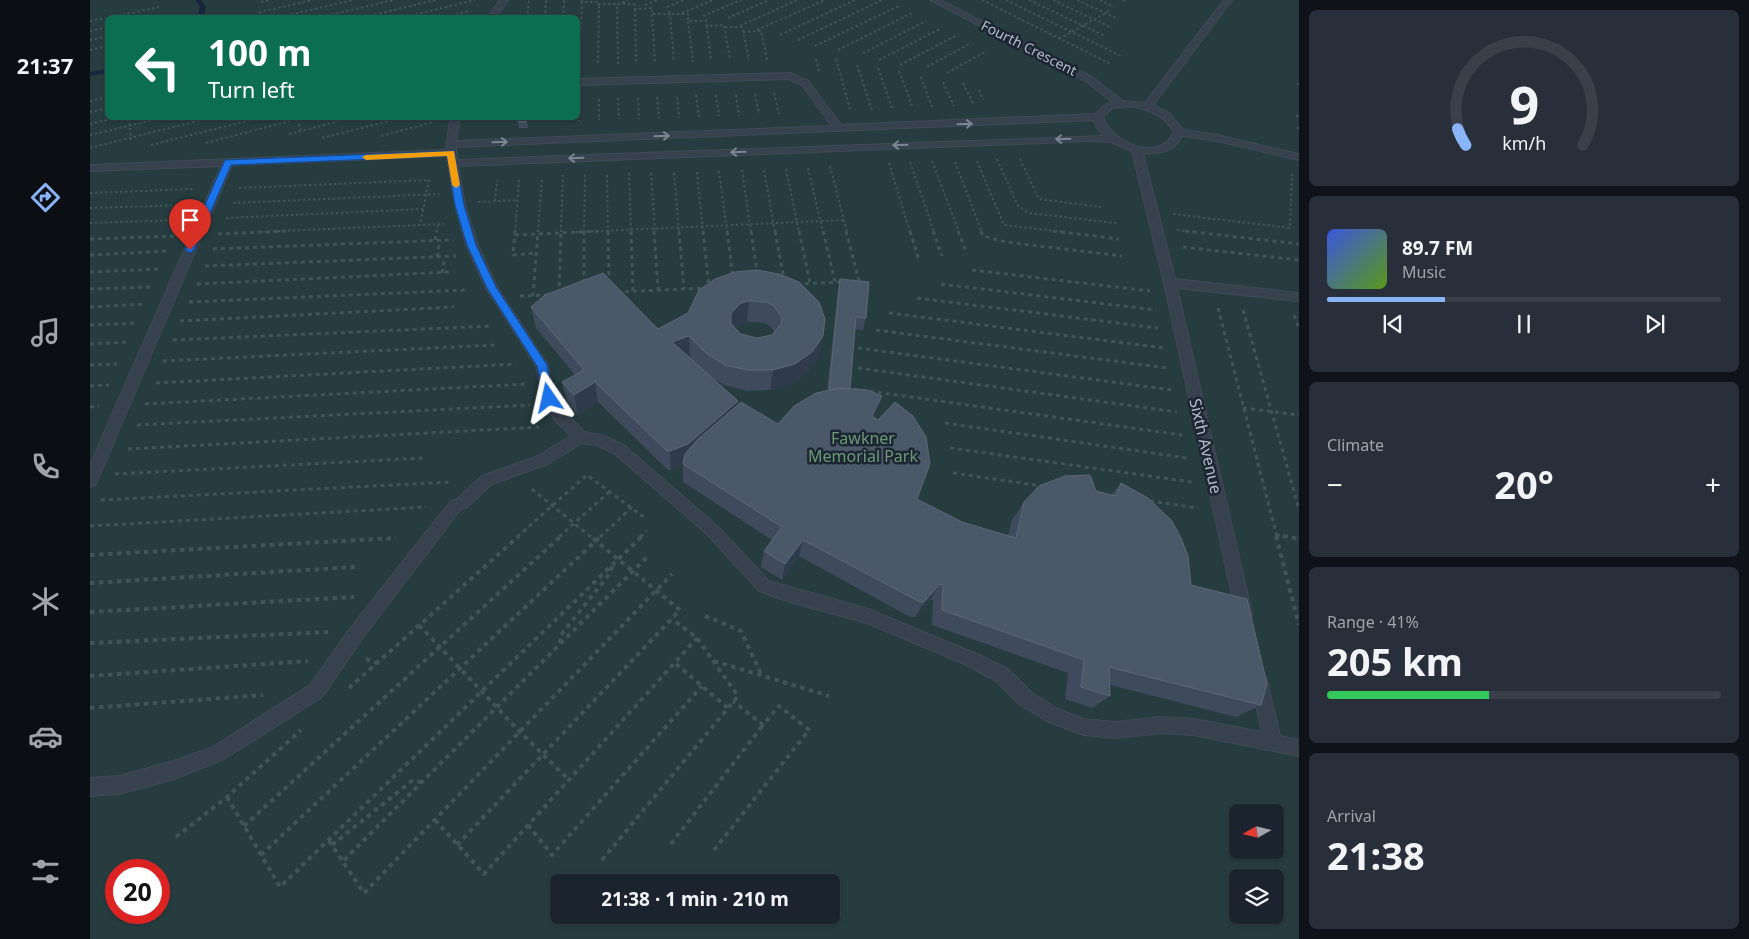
<!DOCTYPE html>
<meta charset="utf-8">
<style>
:root{--surface:#1b232e;--page:#282f3a;--text:#f1f3f6;--muted:#a0a4aa;--line:#39404a;--accent:#8ab4f8}
body{margin:0;font-family:"Noto Sans",sans-serif;background:var(--page);color:var(--text);height:100vh;display:flex;flex-direction:column;font-size:19px;white-space:nowrap}
*{box-sizing:border-box;margin:0}
p{font-size:16px;color:var(--muted)}
.icon{flex:none;width:28px;height:28px;fill:none;stroke:currentColor;stroke-width:2;stroke-linecap:round;stroke-linejoin:round}
.map{position:relative;flex:1;overflow:hidden}
.panel{display:flex;flex-direction:column;gap:10px;padding:10px;background:#0f1319;width:450px}
.panel>*{flex:none}
.hud{position:absolute;left:15px;top:15px;width:475px;height:105px;border-radius:8px;box-shadow:0 1px 4px #0004,0 0 0 1px var(--line);background:#0b6e4f;color:#fff;overflow:hidden}
.needle{width:32px;rotate:262deg}
.tools{position:absolute;left:1139px;top:804px;display:grid;gap:10px}
.tools a{display:grid;place-items:center;width:55px;height:55px;border-radius:8px;background:var(--surface);box-shadow:0 1px 4px #0004,0 0 0 1px var(--line);font-size:25px}
.speed{position:absolute;left:15px;top:859px;display:flex;gap:10px;font-size:25px;font-weight:700;text-align:center}
.speed>*{display:grid;place-content:center;width:65px;height:65px;border-radius:50%;background:var(--surface);box-shadow:0 1px 4px #0004,0 0 0 1px var(--line);line-height:1}
.speed .limit{border:8px solid #d22;background:#fff;color:#111}
.pin{position:absolute;display:grid;place-items:center;width:42px;height:42px;color:#fff;margin:-51px -21px;border-radius:50% 50% 50% 0;rotate:-45deg;box-shadow:0 0 5px #0007}
.pin .icon{rotate:45deg}
.me{position:absolute;width:55px;margin:-28px;rotate:349deg;stroke-linejoin:round;filter:drop-shadow(0 0 4px #0008)}
.turn{display:flex;align-items:center;gap:18px;height:105px;padding:0 20px;font-size:22px}
.turn .icon{width:65px;height:65px;stroke-width:2.5}
.turn b{display:block;font-size:35px;line-height:42px}
.big{font-size:38px;font-weight:700;line-height:1.1}
.panel .card{flex:1;display:flex;flex-direction:column;justify-content:center;gap:8px;min-width:0;padding:0 18px;border-radius:8px;background:var(--page)}
.panel .dial{align-items:center;gap:0}
.dial svg{height:130px;overflow:visible;fill:none;stroke:var(--line);stroke-width:7;stroke-linecap:round;text-anchor:middle}
.dial text{fill:var(--text);stroke:none}
.song{display:flex;align-items:center;gap:15px}
.cover{width:60px;height:60px;border-radius:8px;background:linear-gradient(135deg,hsl(230 70% 55%),hsl(90 70% 35%))}
.played{height:5px;border-radius:2px;background:linear-gradient(90deg,var(--accent) 30%,var(--line) 30%)}
.keys{display:flex;justify-content:space-around;direction:ltr}
.heat{display:flex;justify-content:space-between;align-items:center;font-size:28px;direction:ltr}
.charge{height:8px;border-radius:4px;background:linear-gradient(90deg,#34c759 41%,var(--line) 0)}
.trip{position:absolute;left:460px;top:874px;width:290px;height:50px;border-radius:8px;background:var(--surface);box-shadow:0 1px 4px #0004,0 0 0 1px var(--line);font-weight:700;line-height:50px;text-align:center}
main{display:flex;flex:1;min-height:0}
.dock{display:flex;flex-direction:column;width:90px;justify-content:space-around;align-items:center;background:#0b0e12;color:var(--muted)}
.dock .icon{width:35px;height:35px}
.dock .current{color:var(--accent)}
.dock b{font-size:22px;color:var(--text)}
.map>svg:first-child{display:block}
.green{fill:#263c3f;fill-rule:evenodd}
.lines{fill:none;stroke-linecap:round;stroke-linejoin:round}
.stream{fill:#17263c;fill-rule:evenodd}
.service-casing{stroke:#414a57;stroke-width:2}
.path-far2{stroke:#3f5557;stroke-width:2;stroke-dasharray:2.5 2.5;stroke-linecap:butt}
.path-far1{stroke:#3f5557;stroke-width:3;stroke-dasharray:4 4;stroke-linecap:butt}
.path{stroke:#3f5557;stroke-width:4;stroke-dasharray:4.5 4.5;stroke-linecap:butt}
.service{fill:#38414e;fill-rule:evenodd}
.wall{fill:#3f4b5c;fill-rule:evenodd}
.shaded-wall{fill:#2f3b4b}
.building{fill:#4b5868;stroke:#5c6777;fill-rule:evenodd}
.oneway{stroke:#7c8592}
.route{fill:#1a73e8;stroke:#114b97}
.slow{fill:#f59e0b}
.labels{text-anchor:middle;stroke-width:5;stroke-linejoin:round;paint-order:stroke}
.far-street-label{font-size:14px;fill:#b4bcc9;stroke:#1d2633}
.park-label{font-size:16px;fill:#6b9a76;stroke:#1d2633}
.street-label{font-size:16px;fill:#b4bcc9;stroke:#1d2633}
</style>
<main>
<nav class="dock">
<b>21:37</b>
<svg class="icon current" aria-label="directions" viewBox="0 0 24 24"><path d="M12 3l9 9-9 9-9-9zM9 14v-3h6M13 9l2 2-2 2"/></svg>
<svg class="icon" aria-label="music" viewBox="0 0 24 24"><path d="M9 18V5l10-2v13"/><circle cx="6" cy="18" r="3"/><circle cx="16" cy="16" r="3"/></svg>
<svg class="icon" aria-label="phone" viewBox="0 0 24 24"><path d="M5 4h4l2 5-3 2q2 4 5 5l2-3 5 2v4C11 20 4 13 5 4z"/></svg>
<svg class="icon" aria-label="climate" viewBox="0 0 24 24"><path d="M12 3v18M4 7l16 10M4 17L20 7"/></svg>
<svg class="icon" aria-label="car" viewBox="0 0 24 24"><path d="M5 17H2v-5l4-1 3-4h7l3 4 3 1v5h-3M9 17h6M6 11h13"/><circle cx="7" cy="17" r="2"/><circle cx="17" cy="17" r="2"/></svg>
<svg class="icon" aria-label="filters" viewBox="0 0 24 24"><path d="M4 7h16M4 17h16"/><circle cx="9" cy="7" r="2"/><circle cx="15" cy="17" r="2"/></svg>
</nav>
<div class="map">
<svg width="1209" height="939" viewBox="0 0 1209 939">
<rect width="100%" height="100%" fill="#242f3e"/>
<path class="green" d="M0,0H1209V939H0ZM18,18H488V118H18ZM1148,812H1185V850H1148ZM26,870H69V912H26ZM1148,878H1185V915H1148ZM469,882H741V915H469Z"/>
<g class="lines">
<path class="stream" d="M105,0H111L116,7L113,18H107L110,7Z
M18,69V73L0,76V72Z"/>
<g class="service-casing">
<path id="service" d="M410,0H418L406,18H397Z
M840,0H850L1002,77L1033,101L1055,103L1134,0H1142L1063,105L1079,113L1093,130L1127,135L1209,154V160L1127,141L1092,136C1085,151 1069,155 1053,153L1085,279L1209,293V301L1087,288L1162,614L1159,619L1154,621L1149,619L1146,614L1074,283L1042,151L1021,142L1000,141L368,166L375,205L388,245L407,287L458,365L465,397L474,411L494,432L514,436L535,446L627,526L679,581L778,609L889,655L918,669L941,692L968,709L994,719L1025,722L1071,717L1104,719L1172,732L1161,681L1163,675L1169,673L1175,675L1177,681L1190,736L1209,740V756L1104,735L1071,733L1025,738L994,735L957,721L929,704L906,681L877,665L777,623L700,602L669,591L617,534L525,454L507,445L492,443L458,464L402,484L377,507L370,510L274,636L232,697L134,759L84,779L29,794L0,796V778L29,776L84,761L123,747L220,685L262,626L360,502L367,499L392,476L448,456L481,436L464,419L454,402L446,366L396,288L376,245L365,205L357,156L142,165L7,481L5,485L0,487V465L131,166L0,171V165L356,150L360,118H370L366,141L742,126L712,85L699,79L488,85V79L700,73L718,81L751,125L1005,114L1016,104L1023,103L996,81ZM1040,106C1058,109 1075,115 1084,132C1070,163 1022,144 1013,117L1022,108ZM1004,120L1007,128L1013,136L367,160L366,147Z"/>
</g>
<path class="path-far2" d="M492,0V2H509V4H544L545,9L562,8V14H580L584,61
M892,0L1019,63
M916,0L1031,56
M939,0L1015,36
M963,0L1022,28
M987,0L1026,18
M1010,0L1024,7
M1033,0L1035,1
M171,2L181,0
M555,5L567,0
M577,7L595,0
M545,9L546,64
M579,11L580,14H598V21H616
M592,13L623,0
M562,14L565,63
M613,16L651,0
M18,18L69,7
M60,18L71,15
M172,18L170,12L223,0
M186,18L263,0
M227,18L304,0
M270,18L346,0
M311,18L385,0
M351,18L379,11
M437,18L439,0
M455,18L456,0
M473,18L474,0
M638,18L679,0
M616,19L617,26L634,25L640,60
M0,21L18,18
M598,21L603,62
M617,26L621,61
M650,26L707,0
M635,27H652L659,60
M667,30L735,0
M0,31L18,27
M653,32L671,31L677,60
M690,35L765,0
M969,39L1021,10
M0,40L18,36
M708,40L792,0
M725,46L809,6
M0,50L18,46
M748,50L822,13
M773,53L836,21
M726,59L729,71
M746,59L760,109
M789,60L850,29
M508,63L509,4
M489,64L492,2
M528,64L527,5L538,0
M767,65L782,110
M810,65L865,36
M837,67L879,44
M788,68L802,108
M809,71L822,106
M857,73L895,52
M831,77L842,107
M853,82L864,106
M873,83L884,105
M1207,84H1209
M889,90L893,100
M684,93L689,114
M665,94L669,114
M606,95L609,117
M626,95L629,116
M646,95L649,116
M567,97L569,118
M587,97L589,118
M528,98L529,119
M548,98L549,119
M509,99V120
M489,100V121
M0,101L18,97
M0,112L18,108
M1206,116H1209
M39,118L41,140
M207,119L211,130
M0,124L25,118
M1207,128H1209
M199,134L261,118
M0,135L72,118
M291,136L343,122
M232,138L311,118
M116,143L207,119
M61,145L169,118
M0,148L120,118
M907,159L928,206L939,213L1026,223
M930,159L949,199L1011,207
M842,161L869,232
M887,161L914,225L973,232
M820,162L844,232
M865,162L892,232
M799,163L820,232
M740,166L757,232
M718,168L733,232
M696,169L709,232
M652,170L661,232
M674,170L685,232
M629,171L637,232
M607,172L613,232
M539,173L541,232
M561,173L565,232
M584,173L589,232
M517,175L518,232
M149,188L339,180L330,225
M0,193L105,189
M405,201L407,180
M388,202L428,200
M143,203L349,194
M0,208L97,205
M1083,214L1200,228L1202,174
M136,218L333,209
M0,223L90,220
M1087,230L1106,232
M168,232L354,224
M346,232L348,224
M425,232L429,179
M448,232L452,177
M471,232L473,175
M486,232L754,220
M494,232L495,174"/>
<path class="path-far1" d="M425,231L423,255L446,253
M518,231L519,282
M541,231L543,291
M564,231L568,290
M589,231L594,289
M613,231L619,287
M637,231L643,277
M661,231L667,272
M685,231L694,279
M709,231L720,283
M733,231L745,282
M756,231L769,281H764
M820,231L829,260
M843,231L852,256
M868,231L877,254
M891,231L893,236L916,242L1032,256
M963,231L1029,239
M1095,231L1209,244
M128,234L197,231
M425,235L513,231
M0,239L85,236
M345,240L347,231
M1093,247L1209,260
M123,249L359,240
M0,255L77,251
M347,257L350,240
M115,266L366,256
M882,270L1060,291
M0,272L70,269
M352,273L355,257
M494,283V231
M107,284L361,272
M707,284L753,282
M851,284L1066,310
M0,289L61,287
M527,292L616,288
M469,294L471,231
M430,296L458,295
M443,296L448,231
M827,298L1068,328
M99,302L376,290
M0,307L55,304
M1128,308L1187,537
M1153,310L1209,509
M799,313L1074,348
M1204,315L1209,328
M90,321L364,307
M0,325L47,323
M786,330L1077,368
M83,340L402,326
M0,344L37,342
M768,348L1082,390
M73,361L405,345
M0,365L27,364
M768,368L1087,412
M66,383L426,364
M0,386L19,385
M764,389L1092,435
M55,404L436,384
M0,407L9,406
M1153,408L1209,415
M855,423L1097,458
M47,425L440,405
M860,448L1102,482
M38,449L451,427
M863,473L952,486
M25,474L334,458
M442,489L501,537
M11,500L361,482
M1060,501L1108,508
M0,526L336,507
M1186,535L1200,537
M427,537L497,475L555,518
M469,537L520,491
M510,537L542,507
M550,537L557,531"/>
<path class="path" d="M1186,536L1209,625
M1193,536L1209,539
M0,555L306,538
M0,583L265,567
M0,612L264,597
M615,616L651,631L671,674
M329,625L430,732L479,780
M0,643L239,632
M470,643V636L521,572L522,566
M276,659L287,663
M624,661L739,696
M586,664L638,708
M0,676L218,661
M259,688L429,536
M0,708L173,695
M137,797L190,887L552,536
M345,820L394,874L607,638
M438,825L462,855L612,686
M154,826L471,536
M86,837L137,797L211,730
M239,841L274,893L582,574
M581,844L673,725
M242,845L323,780L331,782
M367,845L590,610L500,536
M624,850L719,730L689,706L673,725L643,701
M171,855L511,536
M254,860L559,555
M512,860L648,696L607,638L582,619"/>
<use href="#service" class="service"/>
</g>
<path class="wall" d="M437,118L438,128H429L428,122Z
M667,270L729,357L719,372L702,384L680,390L657,391L634,385L623,378L648,401V405L688,424L737,391L748,290L750,279L776,318L773,330L765,329L760,389L786,415L785,418L827,499L872,522L918,536L922,520L934,502L1006,491L1021,495L1031,483L1101,585L1171,705L1146,717L1020,685V696L1002,708L975,699L978,673L842,625L843,600H840L825,617H820L709,556L692,580L671,567L674,551L682,540L593,482V465L581,470H578L508,402L488,415L477,402L472,382L485,375L446,328L441,307L568,329L598,313ZM657,322L674,323L681,327L684,332L682,335L667,338L651,334L645,329L650,324Z"/>
<path class="shaded-wall" d="M659,301L657,322L650,324L640,334L641,313L651,303Z
M599,336L600,357L582,342Z
M733,336L729,357L719,372L702,384L680,390L683,370Z
M505,382L508,402L488,415L484,395Z
M792,396L786,415L776,436L782,416Z
M648,401L647,420L598,463L581,470L580,451Z
M713,540L709,556L692,580L695,564Z
M850,584L840,600L825,617L834,602Z"/>
<path class="building" d="M428,118H436V122H428Z
M667,270L689,274L709,282L729,302L735,319L733,336L722,352L705,364L683,370H658L635,365L616,353L599,336L582,342L648,401L598,444L580,451H577L505,382L484,395L472,382L494,370L441,307L455,295L513,273L568,329L598,313L609,290L625,279L645,272ZM659,301L676,302L684,306L692,318L691,324L682,335L667,338L651,334L641,324V313L651,303Z
M750,279L779,282L776,318L766,317L760,389L750,388L740,390H739Z
M750,388L777,390L792,396L782,416L788,420L805,402L823,416L836,437L840,464L827,499L872,522L926,538L934,502L949,486L975,476L1000,475L1006,491L1026,496L1031,483L1058,498L1082,521L1091,538L1098,556L1101,585L1157,599L1177,684L1171,705L1019,667L1020,696L991,687L994,660L852,610L853,585L850,584L834,602H830L713,540L695,564L674,551L692,527L593,464L595,454L608,439L651,402L688,424L704,406L726,393Z"/>
<defs><path id="oneway-shaft" d="M-6 0H5M1.5-3L5.5 0L1.5 3" fill="none" stroke-width="1.6" stroke-linecap="round" stroke-linejoin="round" transform="scale(1.25)"/></defs>
<g class="oneway">
<use href="#oneway-shaft" transform="translate(875 124) rotate(-2)"/>
<use href="#oneway-shaft" transform="translate(572 136) rotate(-2)"/>
<use href="#oneway-shaft" transform="translate(973 139) rotate(178)"/>
<use href="#oneway-shaft" transform="translate(410 142) rotate(-2)"/>
<use href="#oneway-shaft" transform="translate(810 145) rotate(178)"/>
<use href="#oneway-shaft" transform="translate(648 152) rotate(178)"/>
<use href="#oneway-shaft" transform="translate(486 158) rotate(178)"/>
</g>
<path class="route" d="M364,151L374,205L386,245L406,287L457,365L464,398L463,401H455L447,366L397,288L377,245L365,205L357,156L141,165L104,250L100,253L95,250L135,160Z"/>
<path class="slow" d="M364,151L370,185L366,188L362,185L357,156L276,160L272,157L276,155Z"/>
<g class="labels">
<g class="far-street-label">
<text transform="translate(939 48) rotate(27)" y="5">Fourth Crescent</text>
</g>
<g class="park-label">
<text x="773" y="444">Fawkner<tspan x="773" dy="18">Memorial Park</tspan></text>
</g>
<g class="street-label">
<text transform="translate(1116 446) rotate(77)" y="6">Sixth Avenue</text>
</g>
</g>
</svg>
<div class="tools">
<a><svg class="needle" viewBox="-14 -14 28 28"><path d="M0-13l5 13h-10z" fill="#e53935"/><path d="M0 13l5-13h-10z" fill="#a0a4aa"/></svg></a>
<a><svg class="icon" aria-label="layers" viewBox="0 0 24 24"><path d="M12 4l9 5-9 5-9-5zM3 14l9 5 9-5"/></svg></a>
</div>
<div class="speed"><div class="limit">20</div></div>
<div class="pin" style="left:100px;top:250px;background:#d93025"><svg class="icon" aria-label="arrive" viewBox="0 0 24 24"><path d="M6 21V4h12l-3 4 3 4H6"/></svg></div>
<svg class="me" style="left:459px;top:398px" viewBox="-20 -20 40 40"><path d="M0-17L14 15 0 8-14 15z" fill="#1a73e8" stroke="#fff" stroke-width="4"/></svg>
<div class="trip">21:38 · 1 min · 210 m</div>
<div class="hud">
<div class="turn"><svg class="icon" aria-label="left" viewBox="0 0 24 24"><path d="M17 20v-9H6M10 6l-5 5 5 5"/></svg><div><b>100 m</b>Turn left</div></div>
</div>
</div>
<section class="panel">
<div class="card dial"><svg viewBox="0 0 100 80">
<path d="M14 69A42 42 0 1 1 86 69"/>
<path d="M14 69A42 42 0 0 1 9 59" stroke="#8ab4f8"/>
<text x="50" y="56" font-size="32" font-weight="700">9</text>
<text x="50" y="72" font-size="11">km/h</text>
</svg></div>
<div class="card">
<div class="song"><i class="cover"></i><div><b>89.7 FM</b><p>Music</p></div></div>
<div class="played"></div>
<div class="keys"><svg class="icon" aria-label="previous" viewBox="0 0 24 24"><path d="M18 5L8 12l10 7zM5 5v14"/></svg><svg class="icon" aria-label="pause" viewBox="0 0 24 24"><path d="M8 5v14M16 5v14"/></svg><svg class="icon" aria-label="next" viewBox="0 0 24 24"><path d="M6 5l10 7-10 7zM19 5v14"/></svg></div>
</div>
<div class="card"><p>Climate</p>
<div class="heat"><a>−</a><b class="big">20°</b><a>+</a></div>
</div>
<div class="card"><p>Range · 41%</p><b class="big">205 km</b><div class="charge"></div></div>
<div class="card"><p>Arrival</p><b class="big">21:38</b></div>
</section>
</main>
